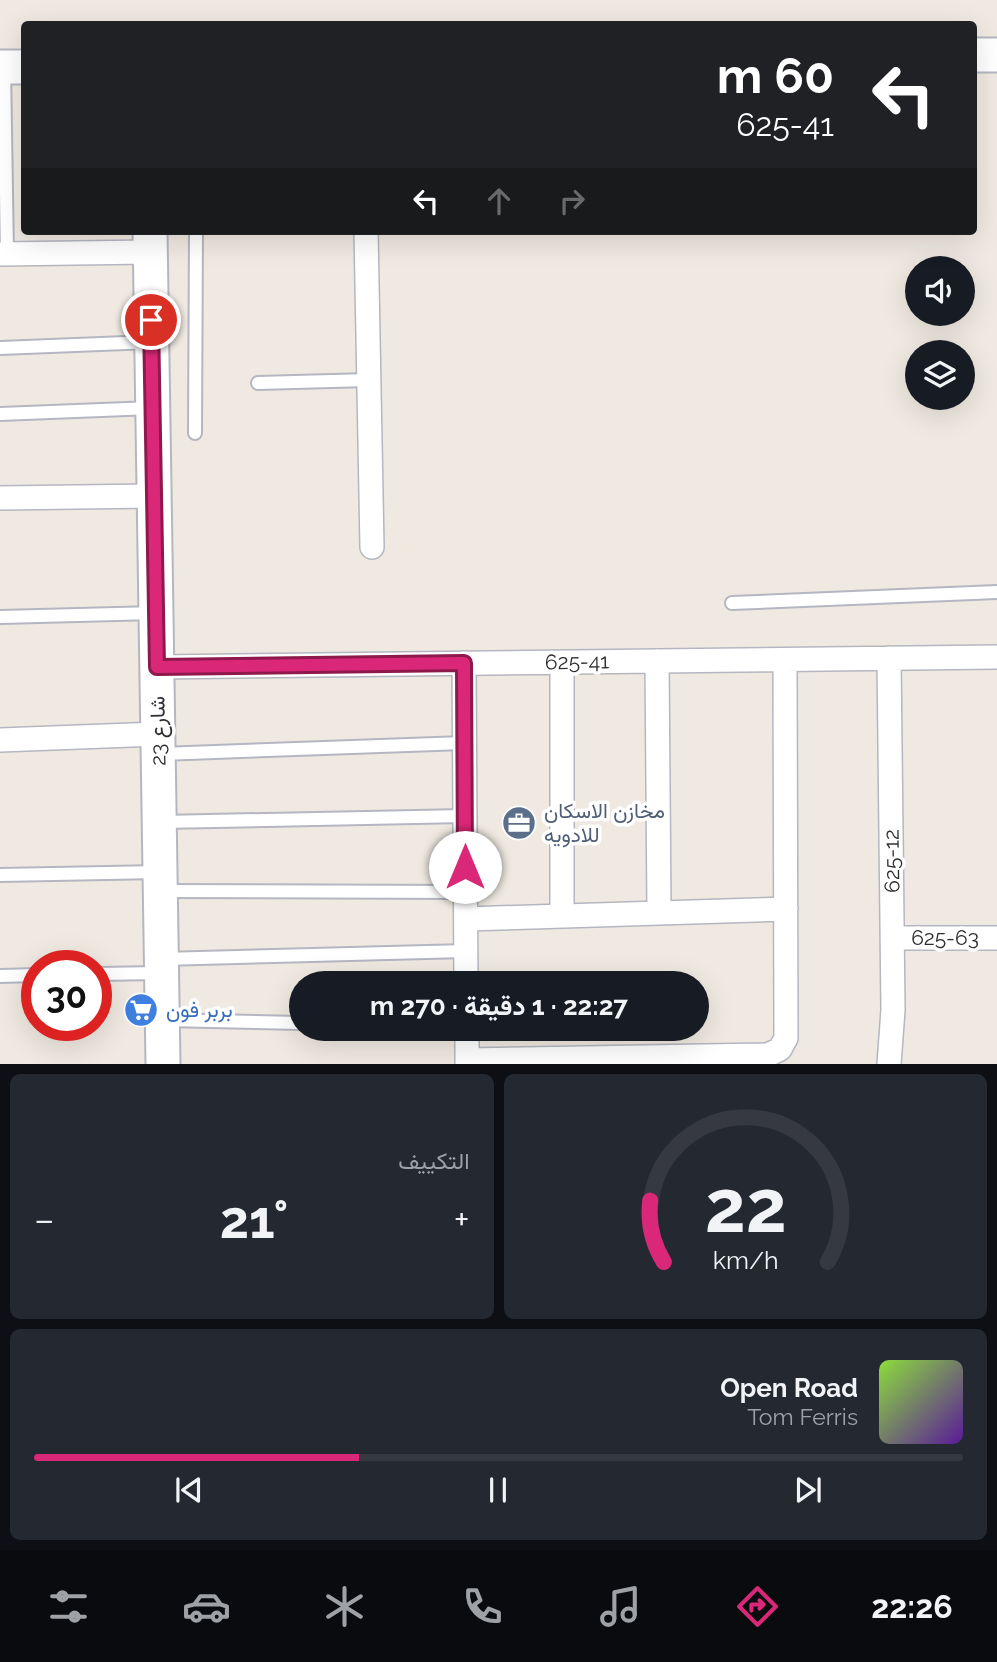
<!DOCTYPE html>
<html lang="ar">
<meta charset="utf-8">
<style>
:root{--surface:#171b24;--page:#242831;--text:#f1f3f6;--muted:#9ea1a6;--line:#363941;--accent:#db2777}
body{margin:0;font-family:Raleway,Vazirmatn,sans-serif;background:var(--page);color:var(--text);direction:rtl;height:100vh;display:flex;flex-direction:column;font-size:26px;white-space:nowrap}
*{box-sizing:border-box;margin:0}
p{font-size:23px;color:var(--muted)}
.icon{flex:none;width:38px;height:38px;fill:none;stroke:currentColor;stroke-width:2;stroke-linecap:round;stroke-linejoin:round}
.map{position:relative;height:1064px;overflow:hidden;direction:ltr}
.details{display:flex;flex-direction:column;gap:10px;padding:10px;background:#0d0f14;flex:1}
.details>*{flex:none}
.guide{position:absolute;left:21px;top:21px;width:956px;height:214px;border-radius:7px;box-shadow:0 7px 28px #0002;direction:rtl;background:#202124;color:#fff;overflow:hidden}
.controls{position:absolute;left:905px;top:256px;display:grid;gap:14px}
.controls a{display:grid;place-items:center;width:70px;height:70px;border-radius:50%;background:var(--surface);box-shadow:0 7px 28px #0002;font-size:35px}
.speed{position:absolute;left:21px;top:950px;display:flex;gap:14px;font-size:35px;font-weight:700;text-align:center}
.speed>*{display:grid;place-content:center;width:91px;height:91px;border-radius:50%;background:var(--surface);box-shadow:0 7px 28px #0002;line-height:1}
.speed .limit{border:10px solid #d22;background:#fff;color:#111}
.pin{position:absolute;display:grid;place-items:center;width:60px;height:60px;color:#fff;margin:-30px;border:4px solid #fff;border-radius:50%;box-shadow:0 2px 7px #0007}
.me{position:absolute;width:77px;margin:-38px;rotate:0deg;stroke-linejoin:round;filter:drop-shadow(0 0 5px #0008)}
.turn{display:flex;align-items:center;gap:24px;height:147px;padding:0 28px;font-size:32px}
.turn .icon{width:91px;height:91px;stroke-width:2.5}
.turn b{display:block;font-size:49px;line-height:60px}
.lanes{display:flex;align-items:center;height:66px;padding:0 28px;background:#0003;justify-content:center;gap:35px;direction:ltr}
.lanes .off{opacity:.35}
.big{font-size:52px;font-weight:700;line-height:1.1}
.details .tile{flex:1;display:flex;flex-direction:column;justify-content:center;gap:10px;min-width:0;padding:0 24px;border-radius:10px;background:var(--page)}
.details .dial{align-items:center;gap:0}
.dial svg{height:182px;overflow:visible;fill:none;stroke:var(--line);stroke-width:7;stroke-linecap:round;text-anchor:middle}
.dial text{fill:var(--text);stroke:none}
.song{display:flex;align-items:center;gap:21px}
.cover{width:84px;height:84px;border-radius:10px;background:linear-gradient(135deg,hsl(90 70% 55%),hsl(270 70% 35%))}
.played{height:7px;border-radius:4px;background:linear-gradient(90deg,var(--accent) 35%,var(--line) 35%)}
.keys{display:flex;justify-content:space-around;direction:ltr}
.heat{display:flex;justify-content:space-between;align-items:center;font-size:38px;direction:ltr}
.details .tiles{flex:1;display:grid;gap:10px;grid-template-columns:1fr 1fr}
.tile:last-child{grid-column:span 2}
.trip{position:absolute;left:289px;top:971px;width:420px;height:70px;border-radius:35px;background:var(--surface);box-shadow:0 7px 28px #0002;font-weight:700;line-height:70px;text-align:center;direction:rtl}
.tabs{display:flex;height:112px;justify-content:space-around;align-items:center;background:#090b0e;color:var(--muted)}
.tabs .icon{width:49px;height:49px}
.tabs .on{color:var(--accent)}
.tabs b{font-size:32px;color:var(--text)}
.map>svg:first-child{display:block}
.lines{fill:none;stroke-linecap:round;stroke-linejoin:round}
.lane-casing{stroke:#b4b7c1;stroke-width:16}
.street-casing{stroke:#b4b7c1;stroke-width:26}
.secondary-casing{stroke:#b4b7c1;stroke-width:37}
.lane{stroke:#fff;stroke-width:12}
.street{stroke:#fff;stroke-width:23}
.secondary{stroke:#fff;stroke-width:33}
.route-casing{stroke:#8e194d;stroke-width:18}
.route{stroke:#db2777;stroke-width:12}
.labels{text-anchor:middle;stroke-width:7;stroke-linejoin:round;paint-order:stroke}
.street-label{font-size:21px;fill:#2e2e2e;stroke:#fff}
.service-label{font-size:21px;fill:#4e5e75;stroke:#fff;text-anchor:start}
.shop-label{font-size:21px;fill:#366cbe;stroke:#fff;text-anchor:start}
</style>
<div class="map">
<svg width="997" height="1064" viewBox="0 0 997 1064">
<rect width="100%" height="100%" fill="#efe9e1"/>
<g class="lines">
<g class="lane-casing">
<path id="lane" d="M4,67L7,254
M0,348L151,342
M258,383L369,380
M0,414L152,408
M195,433L196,231
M732,603L997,592
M0,617L156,613
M160,754L464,743
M161,822L465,816
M0,875L160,872
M161,891L465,892
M162,959L466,951
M96,974L162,973
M0,976L37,975
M165,1020L301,1023"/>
</g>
<g class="street-casing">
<path id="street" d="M366,231L372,547
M0,254L150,252
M0,498L154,496
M657,661L659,911
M562,662V915
M464,663L466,984
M157,667L997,657
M0,740L158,734
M466,919L786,909
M893,938H997
M467,1029V1064
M467,1060L768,1055L780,1049L786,1038L785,660
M889,1064L893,1010L889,658"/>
</g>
<g class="secondary-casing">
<path id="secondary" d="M973,55H997
M0,67H24
M150,231L163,1064"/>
</g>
<use href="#lane" class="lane"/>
<use href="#street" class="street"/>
<use href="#secondary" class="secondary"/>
</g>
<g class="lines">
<g class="route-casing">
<path id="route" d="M151,320L157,667L464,663L465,867"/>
</g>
<use href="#route" class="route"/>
</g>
<defs>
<g id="office-disc" transform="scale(1.75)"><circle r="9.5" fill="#5c6f8a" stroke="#fff"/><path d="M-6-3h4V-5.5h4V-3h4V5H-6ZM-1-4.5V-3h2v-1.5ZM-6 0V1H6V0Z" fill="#fff"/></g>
<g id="supermarket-disc" transform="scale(1.75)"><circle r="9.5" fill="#3f7fe0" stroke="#fff"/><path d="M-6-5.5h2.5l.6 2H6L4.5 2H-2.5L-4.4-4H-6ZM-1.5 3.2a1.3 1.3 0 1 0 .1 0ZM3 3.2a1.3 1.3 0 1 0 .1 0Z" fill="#fff"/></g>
</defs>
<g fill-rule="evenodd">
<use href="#office-disc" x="519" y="823"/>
<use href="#supermarket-disc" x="141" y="1010"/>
</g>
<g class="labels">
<g class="street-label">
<text transform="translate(577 662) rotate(-1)" y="7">625-41</text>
<text transform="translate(158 731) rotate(-91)" y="7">شارع 23</text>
<text transform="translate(892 861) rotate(-91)" y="7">625-12</text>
<text x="945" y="945">625-63</text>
</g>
<g class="service-label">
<text x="544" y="818">مخازن الاسكان<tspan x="544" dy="24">للادويه</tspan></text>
</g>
<g class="shop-label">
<text x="166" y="1017">بربر فون</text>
</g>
</g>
</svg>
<div class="controls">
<a><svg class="icon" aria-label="sound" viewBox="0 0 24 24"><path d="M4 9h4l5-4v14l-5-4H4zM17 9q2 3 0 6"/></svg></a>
<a><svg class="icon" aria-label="layers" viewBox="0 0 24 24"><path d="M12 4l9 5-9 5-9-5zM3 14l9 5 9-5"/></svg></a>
</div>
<div class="speed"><div class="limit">30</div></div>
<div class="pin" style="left:151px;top:320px;background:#d93025"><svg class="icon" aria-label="arrive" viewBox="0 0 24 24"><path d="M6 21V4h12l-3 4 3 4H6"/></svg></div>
<svg class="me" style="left:465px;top:867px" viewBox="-20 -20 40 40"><circle r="19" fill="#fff"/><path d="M0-13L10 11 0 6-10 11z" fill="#db2777"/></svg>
<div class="trip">22:27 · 1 دقيقة · 270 m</div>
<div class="guide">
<div class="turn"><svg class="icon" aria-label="left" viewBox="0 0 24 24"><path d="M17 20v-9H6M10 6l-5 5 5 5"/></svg><div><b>60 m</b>625-41</div></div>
<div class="lanes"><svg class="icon" aria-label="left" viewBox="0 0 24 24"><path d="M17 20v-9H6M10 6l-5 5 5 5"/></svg><svg class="icon off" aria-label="ahead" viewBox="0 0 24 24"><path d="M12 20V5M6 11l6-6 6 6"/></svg><svg class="icon off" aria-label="right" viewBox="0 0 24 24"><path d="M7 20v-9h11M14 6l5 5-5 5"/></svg></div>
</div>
</div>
<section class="details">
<div class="tiles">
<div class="tile dial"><svg viewBox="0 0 100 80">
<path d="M14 69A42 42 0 1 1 86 69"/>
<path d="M14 69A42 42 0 0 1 8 42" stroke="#db2777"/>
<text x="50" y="56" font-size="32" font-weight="700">22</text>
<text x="50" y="72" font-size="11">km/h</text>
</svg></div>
<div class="tile"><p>التكييف</p>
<div class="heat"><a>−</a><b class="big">21°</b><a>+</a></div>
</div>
<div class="tile">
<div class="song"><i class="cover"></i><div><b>Open Road</b><p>Tom Ferris</p></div></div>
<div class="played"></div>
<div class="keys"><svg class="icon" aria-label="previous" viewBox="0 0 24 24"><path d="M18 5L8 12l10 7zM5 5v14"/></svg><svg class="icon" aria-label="pause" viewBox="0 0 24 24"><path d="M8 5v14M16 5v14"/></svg><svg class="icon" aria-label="next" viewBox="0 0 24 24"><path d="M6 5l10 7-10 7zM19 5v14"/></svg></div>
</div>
</div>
</section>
<nav class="tabs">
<b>22:26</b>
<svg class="icon on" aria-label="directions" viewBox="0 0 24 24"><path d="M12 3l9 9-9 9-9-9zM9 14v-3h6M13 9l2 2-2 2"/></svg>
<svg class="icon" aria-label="music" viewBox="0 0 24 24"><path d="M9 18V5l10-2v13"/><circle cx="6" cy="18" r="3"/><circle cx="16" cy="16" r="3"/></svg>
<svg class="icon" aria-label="phone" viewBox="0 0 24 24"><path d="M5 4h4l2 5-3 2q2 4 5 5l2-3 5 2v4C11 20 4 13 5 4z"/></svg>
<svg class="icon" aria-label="climate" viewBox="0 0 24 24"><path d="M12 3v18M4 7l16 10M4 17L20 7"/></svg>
<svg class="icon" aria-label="car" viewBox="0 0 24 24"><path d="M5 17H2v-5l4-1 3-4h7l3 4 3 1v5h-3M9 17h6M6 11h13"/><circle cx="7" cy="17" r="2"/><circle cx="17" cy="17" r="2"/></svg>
<svg class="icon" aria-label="filters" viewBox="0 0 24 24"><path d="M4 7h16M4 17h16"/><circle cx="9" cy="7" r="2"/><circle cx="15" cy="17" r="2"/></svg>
</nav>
